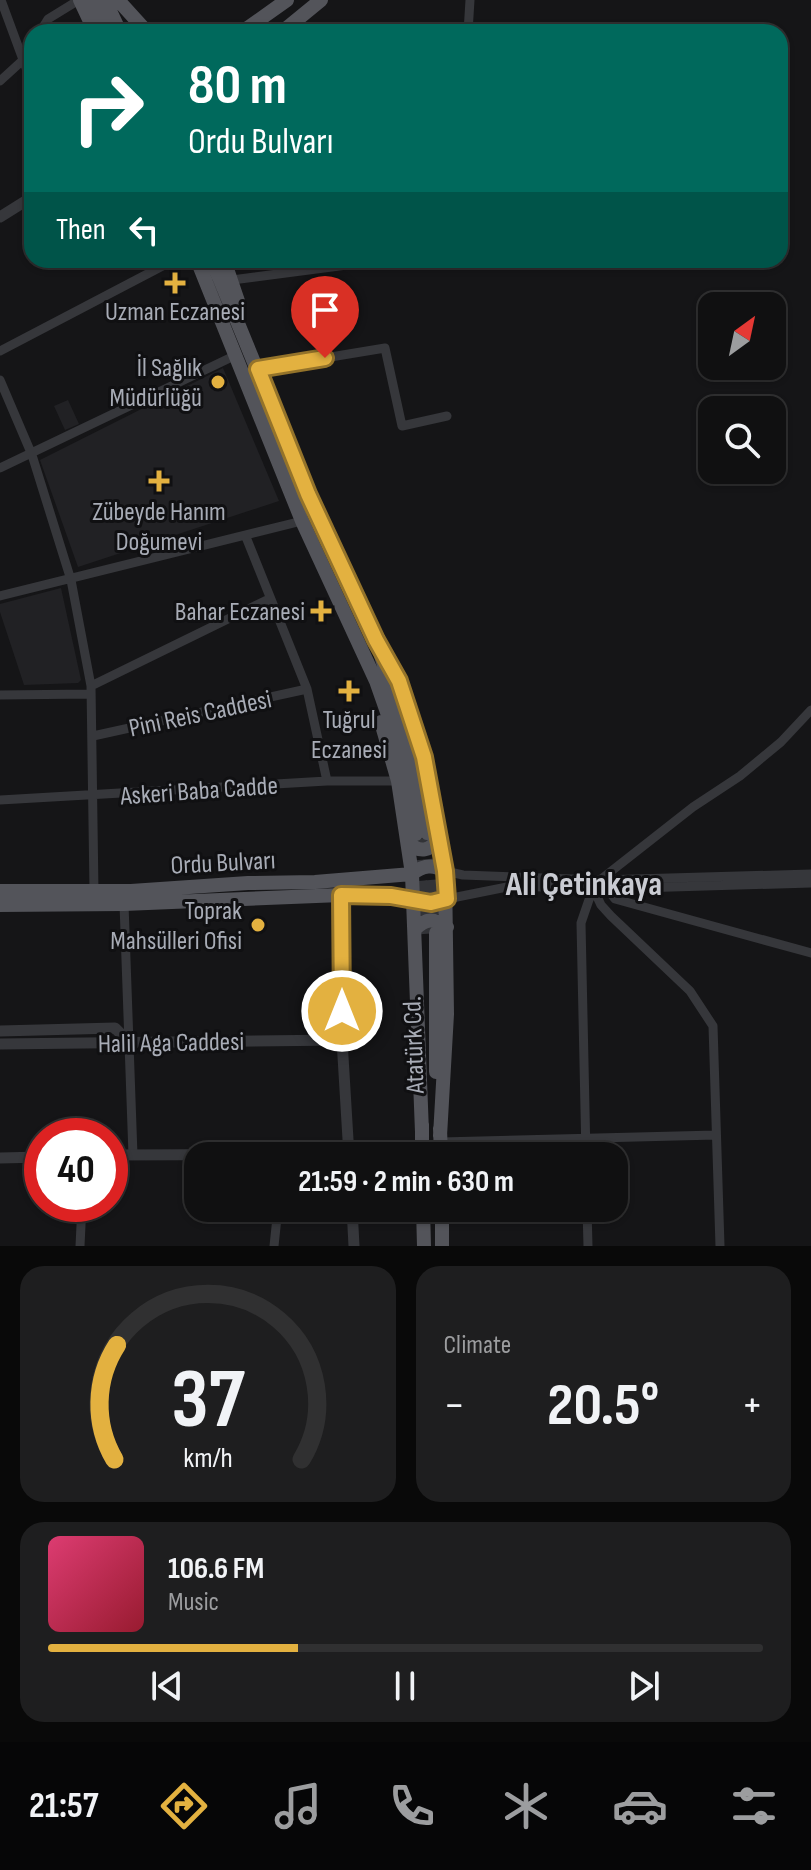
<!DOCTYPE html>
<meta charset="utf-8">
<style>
:root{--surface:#101011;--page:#1e1e1f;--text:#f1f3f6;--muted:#9c9d9f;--line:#303031;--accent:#e3b140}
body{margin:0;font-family:"Sofia Sans Condensed",sans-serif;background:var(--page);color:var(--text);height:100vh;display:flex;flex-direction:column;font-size:30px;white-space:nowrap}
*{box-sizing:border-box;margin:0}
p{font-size:26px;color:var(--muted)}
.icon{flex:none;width:44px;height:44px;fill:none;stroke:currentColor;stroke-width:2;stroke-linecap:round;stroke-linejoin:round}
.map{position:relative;height:1246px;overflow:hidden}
.sheet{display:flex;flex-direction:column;gap:20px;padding:20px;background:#090909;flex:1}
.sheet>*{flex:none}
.top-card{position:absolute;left:24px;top:24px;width:764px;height:244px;border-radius:24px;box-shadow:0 2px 6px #0004,0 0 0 2px var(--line);background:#00695c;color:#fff;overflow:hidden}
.needle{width:52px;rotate:33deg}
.controls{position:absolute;left:698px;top:292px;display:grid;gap:16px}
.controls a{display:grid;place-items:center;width:88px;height:88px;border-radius:16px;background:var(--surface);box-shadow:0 2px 6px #0004,0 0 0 2px var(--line);font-size:40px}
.speed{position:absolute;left:24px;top:1118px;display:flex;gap:16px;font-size:40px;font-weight:700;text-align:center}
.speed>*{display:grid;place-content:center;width:104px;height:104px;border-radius:50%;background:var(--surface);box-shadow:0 2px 6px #0004,0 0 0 2px var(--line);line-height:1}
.speed .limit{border:12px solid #d22;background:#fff;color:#111}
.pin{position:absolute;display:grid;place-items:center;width:68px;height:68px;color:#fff;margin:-82px -34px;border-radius:50% 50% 50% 0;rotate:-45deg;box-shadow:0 0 8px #0007}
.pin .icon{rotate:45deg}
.me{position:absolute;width:88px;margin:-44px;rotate:0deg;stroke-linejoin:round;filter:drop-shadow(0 0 6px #0008)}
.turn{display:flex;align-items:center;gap:28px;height:168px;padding:0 32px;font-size:36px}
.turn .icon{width:104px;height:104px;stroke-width:2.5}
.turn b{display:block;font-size:56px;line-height:68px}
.then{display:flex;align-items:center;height:76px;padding:0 32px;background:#0003;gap:16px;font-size:30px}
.big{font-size:60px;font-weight:700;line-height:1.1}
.sheet .card{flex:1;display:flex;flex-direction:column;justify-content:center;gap:12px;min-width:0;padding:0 28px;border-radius:24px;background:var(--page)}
.sheet .dial{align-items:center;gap:0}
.dial svg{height:208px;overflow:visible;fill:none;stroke:var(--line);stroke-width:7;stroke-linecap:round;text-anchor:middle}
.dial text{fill:var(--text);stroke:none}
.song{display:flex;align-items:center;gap:24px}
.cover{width:96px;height:96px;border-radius:12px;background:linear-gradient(135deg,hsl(340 70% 55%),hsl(350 70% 35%))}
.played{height:8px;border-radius:4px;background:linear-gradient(90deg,var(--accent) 35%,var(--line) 35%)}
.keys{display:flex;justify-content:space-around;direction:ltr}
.heat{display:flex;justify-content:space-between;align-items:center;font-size:44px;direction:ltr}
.sheet .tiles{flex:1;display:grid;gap:20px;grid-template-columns:1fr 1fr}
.card:last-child{grid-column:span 2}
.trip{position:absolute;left:184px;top:1142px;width:444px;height:80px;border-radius:24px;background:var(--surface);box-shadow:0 2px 6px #0004,0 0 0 2px var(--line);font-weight:700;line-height:80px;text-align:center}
.tab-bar{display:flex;height:128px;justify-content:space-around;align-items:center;background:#060607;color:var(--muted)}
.tab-bar .icon{width:56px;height:56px}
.tab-bar .selected{color:var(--accent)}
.tab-bar b{font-size:36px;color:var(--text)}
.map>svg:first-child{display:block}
.built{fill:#212124}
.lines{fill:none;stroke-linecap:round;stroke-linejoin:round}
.primary-tunnel{stroke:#323337;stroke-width:14;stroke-dasharray:14 7;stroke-linecap:butt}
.minor{stroke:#36373b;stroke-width:9}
.tertiary{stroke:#36373b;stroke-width:11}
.primary{stroke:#53545a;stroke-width:14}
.route-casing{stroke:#94732a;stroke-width:20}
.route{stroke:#e3b140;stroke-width:14}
.poi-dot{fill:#e3b140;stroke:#101012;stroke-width:3}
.labels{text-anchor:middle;stroke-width:6;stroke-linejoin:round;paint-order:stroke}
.poi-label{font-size:26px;fill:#a8acb6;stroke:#101012}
.street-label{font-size:26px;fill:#a8acb6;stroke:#101012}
.district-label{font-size:34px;font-weight:bold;fill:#c9cbd2;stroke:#101012}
</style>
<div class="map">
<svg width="811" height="1246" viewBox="0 0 811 1246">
<rect width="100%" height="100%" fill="#151517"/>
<path class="built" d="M223,368L279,501L78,567L40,460Z
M68,400L79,424L65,430L54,406Z
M61,588L81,680L78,683L24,685L0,612V604Z"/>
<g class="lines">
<path class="primary-tunnel" d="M428,838L436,933
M417,839L424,934"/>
<path class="minor" d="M1,0L32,84
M40,32L48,19L79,0
M468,32L470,0
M0,81L23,60L32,45
M232,280L385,260
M0,351L174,260
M258,369L385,348L402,426L447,416
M0,380L32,455L71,580L91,686L94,891
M0,468L234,356
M246,537L307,689L327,781
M0,596L302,521
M91,686L269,599
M0,695L91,694
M811,710L781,742L740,776L693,807L600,880L615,899L811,953
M93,736L307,689
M0,800L327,781H398
M445,871L463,875L600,880L811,874
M593,888L601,905L611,916L690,991L713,1026L720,1246
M447,899L512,886L605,889L811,883
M124,904L133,1155
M441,1142L716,1135
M586,1156L581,923L593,888
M587,1208L588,1246
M80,1246L82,1204
M274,1246L278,1208"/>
<path class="tertiary" d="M0,217L32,197
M341,895L342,1040L349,1156
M0,1031L115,1028L129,1042
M0,1044L342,1040
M110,1155L349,1154
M0,1158L42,1157
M352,1208L354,1246"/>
<path class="primary" d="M80,0L95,32
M92,0L107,32
M105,0L120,32
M118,0L147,32
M242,32L287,0
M282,32L321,0
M197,260L302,521L376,681L396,738L410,794L416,834
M212,260L308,494L376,640L410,747L427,833
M224,260L239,304
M408,709L424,757L445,871L447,1014L440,1136
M381,722L398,781L412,874L422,1132
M408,842C420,854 430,851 439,838
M0,891H131L248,883L315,882L412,874C423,865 433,864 445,871
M0,905L124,904L341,895L391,896L431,903L447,899
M415,929C426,918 434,918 447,927
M436,933V1072
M422,1124V1156
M440,1128L441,1156
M423,1208L424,1246
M442,1208V1246"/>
</g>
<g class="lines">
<g class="route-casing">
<path id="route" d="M325,358L258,369L308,494L376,640L399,681L424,757L445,871L447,899L431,903L391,896L341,895L342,1011"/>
</g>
<use href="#route" class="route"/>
</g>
<g class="poi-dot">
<path d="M171 271h8v8h8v8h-8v8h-8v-8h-8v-8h8z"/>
<circle cx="218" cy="382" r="8"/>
<path d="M155 469h8v8h8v8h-8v8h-8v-8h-8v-8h8z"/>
<path d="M317 599h8v8h8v8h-8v8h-8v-8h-8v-8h8z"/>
<path d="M345 679h8v8h8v8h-8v8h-8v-8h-8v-8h8z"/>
<circle cx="258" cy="925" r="8"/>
</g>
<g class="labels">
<g class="poi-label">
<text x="175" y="320">Uzman Eczanesi</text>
<text x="202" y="376" text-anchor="end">İl Sağlık<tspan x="202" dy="30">Müdürlüğü</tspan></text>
<text x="159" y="520">Zübeyde Hanım<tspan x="159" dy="30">Doğumevi</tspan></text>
<text x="305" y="620" text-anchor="end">Bahar Eczanesi</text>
<text x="349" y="728">Tuğrul<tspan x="349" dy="30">Eczanesi</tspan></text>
<text x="242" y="919" text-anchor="end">Toprak<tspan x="242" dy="30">Mahsülleri Ofisi</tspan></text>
</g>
<g class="street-label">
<text transform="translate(200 713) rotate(-12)" y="9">Pini Reis Caddesi</text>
<text transform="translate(199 790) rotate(-4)" y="9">Askeri Baba Cadde</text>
<text transform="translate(223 862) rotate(-3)" y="9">Ordu Bulvarı</text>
<text transform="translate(171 1042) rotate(-1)" y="9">Halil Aga Caddesi</text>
<text transform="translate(413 1045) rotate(-92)" y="9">Atatürk Cd.</text>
</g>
<g class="district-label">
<text x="584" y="895">Ali Çetinkaya</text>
</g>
</g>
</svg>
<div class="controls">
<a><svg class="needle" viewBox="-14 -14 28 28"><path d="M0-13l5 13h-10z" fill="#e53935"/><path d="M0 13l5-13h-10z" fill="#9c9d9f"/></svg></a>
<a><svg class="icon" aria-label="search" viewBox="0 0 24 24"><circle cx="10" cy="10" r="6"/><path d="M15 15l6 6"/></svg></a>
</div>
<div class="speed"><div class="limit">40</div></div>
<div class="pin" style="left:325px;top:358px;background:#d93025"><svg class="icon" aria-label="arrive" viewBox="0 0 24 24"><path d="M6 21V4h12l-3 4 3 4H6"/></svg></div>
<svg class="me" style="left:342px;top:1011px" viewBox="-20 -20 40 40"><circle r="17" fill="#e3b140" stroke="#fff" stroke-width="3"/><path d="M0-11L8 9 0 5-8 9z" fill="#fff"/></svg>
<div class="trip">21:59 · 2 min · 630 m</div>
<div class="top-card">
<div class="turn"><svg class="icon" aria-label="right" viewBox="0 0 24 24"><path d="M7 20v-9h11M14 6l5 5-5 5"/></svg><div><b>80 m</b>Ordu Bulvarı</div></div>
<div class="then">Then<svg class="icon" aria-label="left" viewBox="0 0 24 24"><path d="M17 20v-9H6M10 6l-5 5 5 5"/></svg></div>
</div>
</div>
<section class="sheet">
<div class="tiles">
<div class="card dial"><svg viewBox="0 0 100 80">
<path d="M14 69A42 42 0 1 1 86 69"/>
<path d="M14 69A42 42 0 0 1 15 25" stroke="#e3b140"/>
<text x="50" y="56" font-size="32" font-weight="700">37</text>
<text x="50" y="72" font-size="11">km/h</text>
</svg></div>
<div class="card"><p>Climate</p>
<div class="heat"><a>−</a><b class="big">20.5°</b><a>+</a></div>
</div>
<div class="card">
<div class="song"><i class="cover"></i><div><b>106.6 FM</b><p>Music</p></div></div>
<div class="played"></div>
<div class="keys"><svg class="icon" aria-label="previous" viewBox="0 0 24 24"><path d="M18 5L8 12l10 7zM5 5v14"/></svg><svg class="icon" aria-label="pause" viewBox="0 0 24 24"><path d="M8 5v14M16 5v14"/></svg><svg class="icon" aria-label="next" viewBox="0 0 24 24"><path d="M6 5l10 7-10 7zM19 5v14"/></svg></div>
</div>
</div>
</section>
<nav class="tab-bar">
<b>21:57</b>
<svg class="icon selected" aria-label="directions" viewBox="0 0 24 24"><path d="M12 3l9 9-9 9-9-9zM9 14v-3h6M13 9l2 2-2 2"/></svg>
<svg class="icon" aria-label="music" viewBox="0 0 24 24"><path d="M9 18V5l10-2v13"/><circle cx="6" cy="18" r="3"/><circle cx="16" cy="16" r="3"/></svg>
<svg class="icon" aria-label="phone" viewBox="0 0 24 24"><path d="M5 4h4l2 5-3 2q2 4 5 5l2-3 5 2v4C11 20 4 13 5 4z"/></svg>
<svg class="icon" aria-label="climate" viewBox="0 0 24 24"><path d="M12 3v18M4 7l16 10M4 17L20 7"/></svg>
<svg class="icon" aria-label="car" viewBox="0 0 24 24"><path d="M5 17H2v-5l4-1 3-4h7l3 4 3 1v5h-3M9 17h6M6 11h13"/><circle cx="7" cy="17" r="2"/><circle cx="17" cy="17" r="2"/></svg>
<svg class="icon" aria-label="filters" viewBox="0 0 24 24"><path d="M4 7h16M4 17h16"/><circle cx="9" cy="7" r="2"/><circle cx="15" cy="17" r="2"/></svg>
</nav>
